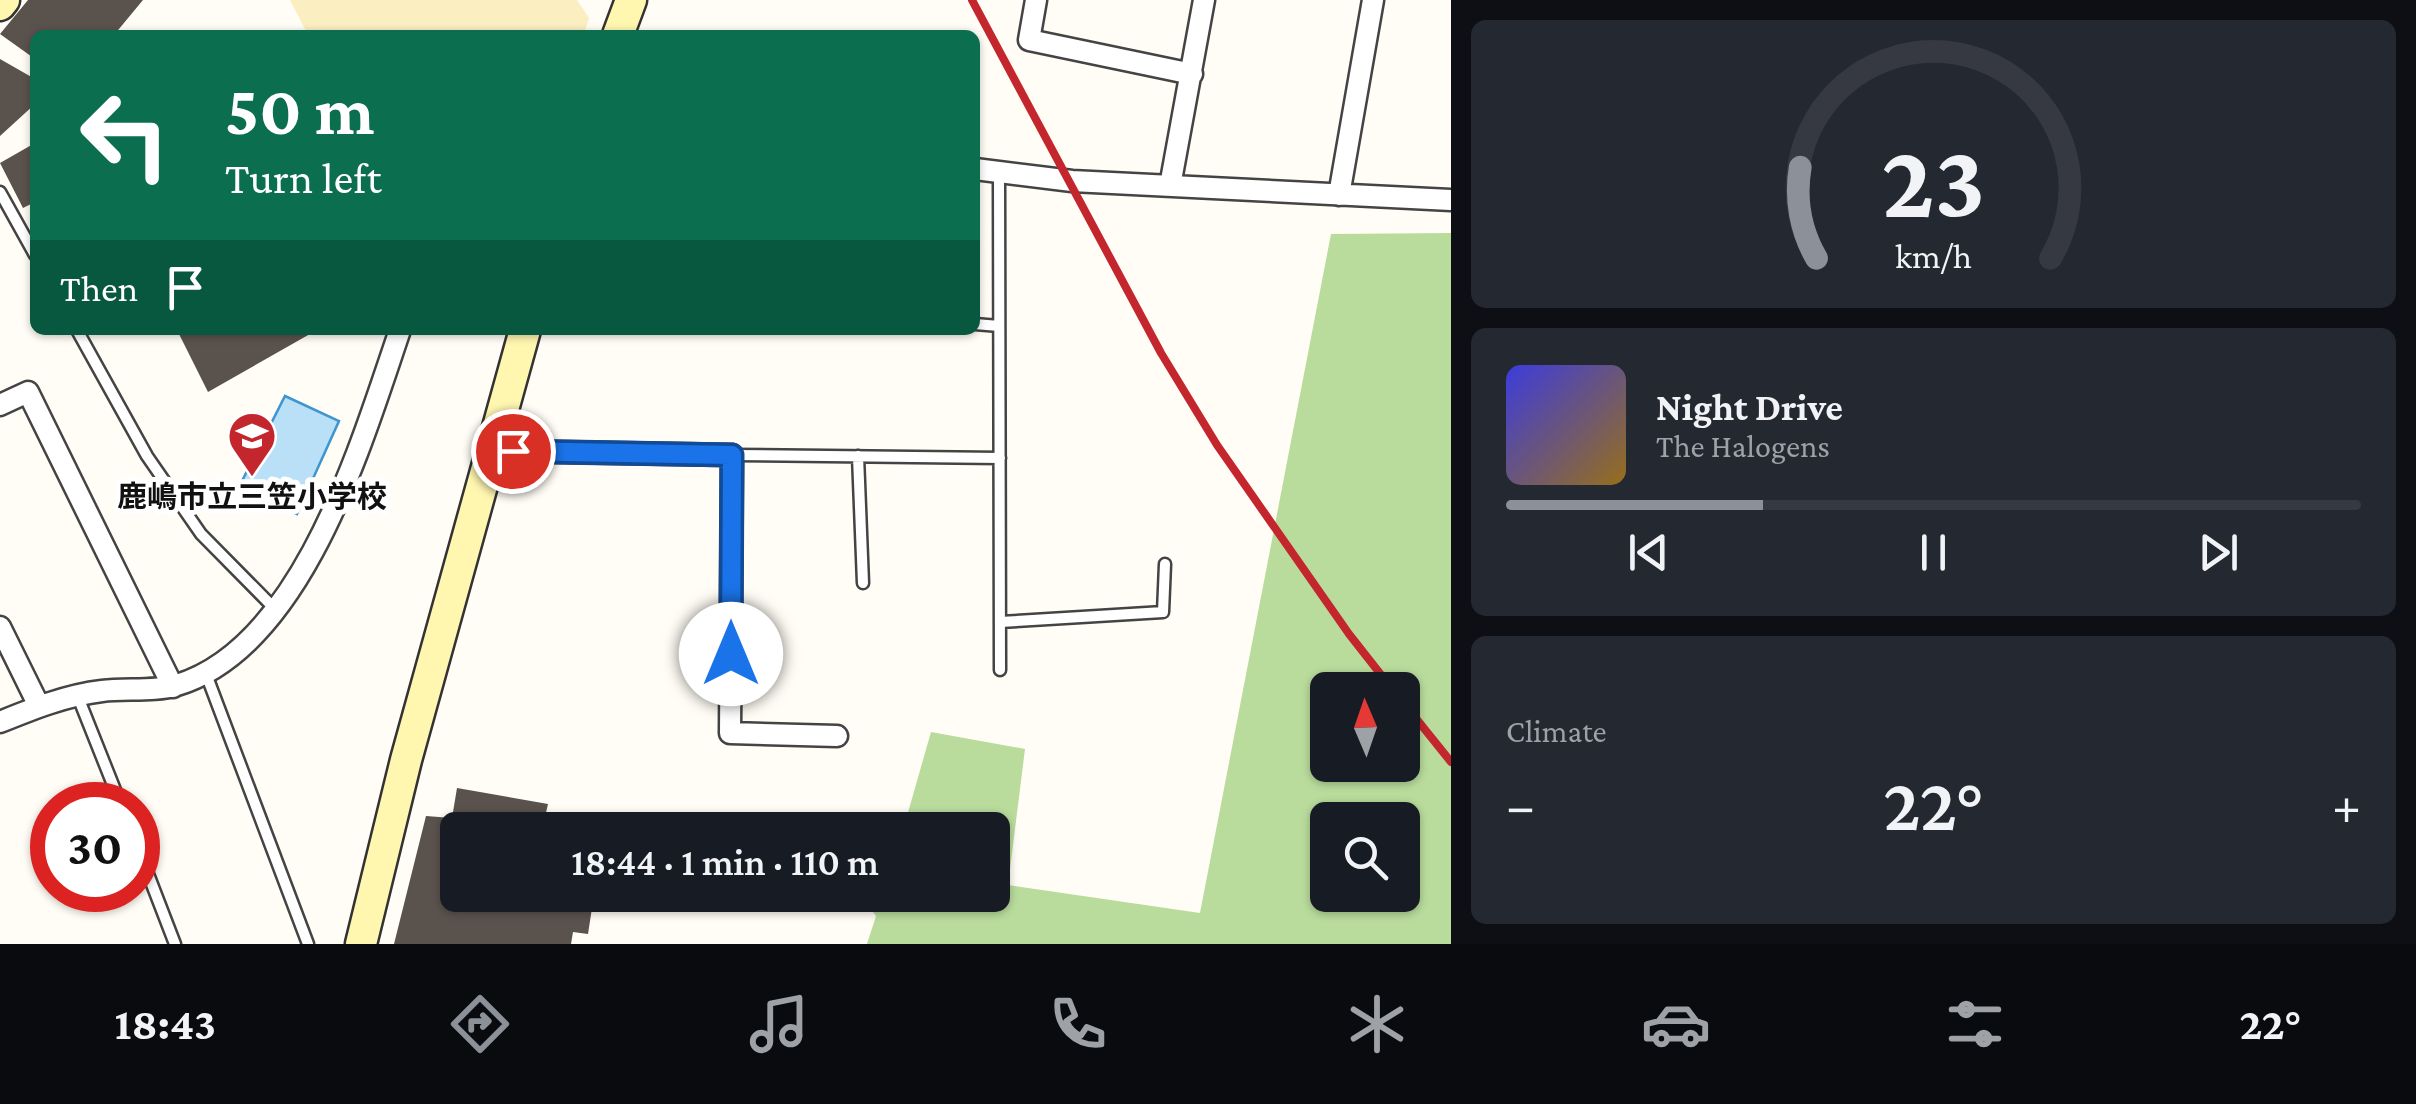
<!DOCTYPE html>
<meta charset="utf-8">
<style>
:root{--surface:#171b24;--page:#242831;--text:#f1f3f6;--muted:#9ea1a6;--line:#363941;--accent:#8c9099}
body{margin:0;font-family:"Crimson Pro","Noto Sans JP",serif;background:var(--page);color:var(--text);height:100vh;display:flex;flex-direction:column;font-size:38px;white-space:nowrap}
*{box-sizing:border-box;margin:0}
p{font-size:32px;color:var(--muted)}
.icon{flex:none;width:55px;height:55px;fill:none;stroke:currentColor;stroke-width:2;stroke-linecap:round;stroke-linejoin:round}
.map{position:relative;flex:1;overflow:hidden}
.side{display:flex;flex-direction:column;gap:20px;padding:20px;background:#0d0f14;width:965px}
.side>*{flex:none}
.hud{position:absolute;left:30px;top:30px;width:950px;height:305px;border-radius:15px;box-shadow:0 2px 8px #0004;background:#0b6e4f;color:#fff;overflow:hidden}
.needle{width:65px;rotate:358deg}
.fabs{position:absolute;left:1310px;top:672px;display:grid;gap:20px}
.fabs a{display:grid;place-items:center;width:110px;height:110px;border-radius:15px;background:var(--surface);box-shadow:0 2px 8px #0004;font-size:50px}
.speed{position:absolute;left:30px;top:782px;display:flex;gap:20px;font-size:50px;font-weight:700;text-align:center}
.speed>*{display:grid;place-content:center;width:130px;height:130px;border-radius:50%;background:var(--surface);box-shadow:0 2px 8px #0004;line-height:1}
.speed .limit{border:15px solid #d22;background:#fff;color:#111}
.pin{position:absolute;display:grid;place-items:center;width:85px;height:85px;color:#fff;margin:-42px;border:5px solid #fff;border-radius:50%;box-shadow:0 2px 10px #0007}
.me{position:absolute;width:110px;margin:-55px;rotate:0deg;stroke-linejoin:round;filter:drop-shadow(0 0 8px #0008)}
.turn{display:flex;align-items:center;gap:35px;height:210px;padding:0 30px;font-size:45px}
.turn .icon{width:130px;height:130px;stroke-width:2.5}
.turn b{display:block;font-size:70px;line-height:85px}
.then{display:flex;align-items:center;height:95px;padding:0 30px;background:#0003;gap:20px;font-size:38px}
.big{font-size:75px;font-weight:600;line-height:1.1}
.side .widget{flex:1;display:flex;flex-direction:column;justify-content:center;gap:15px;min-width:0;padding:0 35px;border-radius:15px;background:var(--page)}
.side .dial{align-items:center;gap:0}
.dial svg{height:260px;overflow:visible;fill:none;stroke:var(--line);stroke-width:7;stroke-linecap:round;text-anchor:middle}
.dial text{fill:var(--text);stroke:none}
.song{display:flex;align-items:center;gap:30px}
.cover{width:120px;height:120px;border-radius:15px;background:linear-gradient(135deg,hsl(240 70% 55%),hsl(40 70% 35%))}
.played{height:10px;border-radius:5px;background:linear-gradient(90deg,var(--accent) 30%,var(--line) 30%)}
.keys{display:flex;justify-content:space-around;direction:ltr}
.heat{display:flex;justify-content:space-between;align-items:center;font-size:55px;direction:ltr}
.trip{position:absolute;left:440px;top:812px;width:570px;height:100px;border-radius:15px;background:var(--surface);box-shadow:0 2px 8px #0004;font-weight:600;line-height:100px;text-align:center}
.dock{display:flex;height:160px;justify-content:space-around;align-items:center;background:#090b0e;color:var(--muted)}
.dock .icon{width:70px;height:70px}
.dock .on{color:var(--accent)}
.dock b{font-size:45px;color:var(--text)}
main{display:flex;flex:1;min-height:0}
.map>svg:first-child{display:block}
.forest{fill:#b9dc9c;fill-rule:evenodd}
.sand{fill:#fbeec1}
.water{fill:#b9e0f7;stroke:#3f96cf;stroke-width:2.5}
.building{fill:#5a524d}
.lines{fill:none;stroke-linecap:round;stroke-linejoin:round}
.lane-casing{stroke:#444;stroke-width:15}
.street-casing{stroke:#444;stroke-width:25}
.secondary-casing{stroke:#333;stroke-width:35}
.lane{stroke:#fff;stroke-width:10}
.street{stroke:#fff;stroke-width:20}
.secondary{stroke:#fff6b0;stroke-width:30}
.rail{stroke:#c4262e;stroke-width:8}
.route-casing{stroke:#114b97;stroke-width:25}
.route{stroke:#1a73e8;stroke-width:18}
.labels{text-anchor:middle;stroke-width:10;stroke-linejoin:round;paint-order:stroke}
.poi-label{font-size:30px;font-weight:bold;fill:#111;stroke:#fff}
</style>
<main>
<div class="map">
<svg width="1451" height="944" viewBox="0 0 1451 944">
<rect width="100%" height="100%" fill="#fffdf5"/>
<path class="forest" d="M1451,233V944H867L876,916L860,895H992V830H903L931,732L1025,749L1008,885L1200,913L1331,234ZM1328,690H1402V765H1328ZM1328,820H1402V895H1328Z"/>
<path class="sand" d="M290,0H577L589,18L584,35H308Z"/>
<path class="water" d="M285,396L339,421L297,514L240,485Z"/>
<path class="building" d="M28,0H143L114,35H35V59L0,34Z
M0,59L35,79V104L0,136Z
M35,143V202L23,208L0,163Z
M177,330H317L208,392Z
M457,788L548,804L542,830H458V895H594L588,934L573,932L571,944H394L426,816L452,818Z"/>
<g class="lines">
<g class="lane-casing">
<path id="lane" d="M999,173L1000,670
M0,192L35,255
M975,324L999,326
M77,330L147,456L201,534L274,608
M732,455L1000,458
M858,456L863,583
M1000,622L1163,612L1165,564
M206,674L308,944
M78,697L121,805
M138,848L175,944"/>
</g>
<g class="street-casing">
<path id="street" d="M1036,0L1029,40L1192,74
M975,169L1072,181L1451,200
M1170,186L1204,0
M1339,195L1373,0
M0,405L28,392L173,687
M491,451L732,455L730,733L837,736
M0,627L39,706
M0,722C32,709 67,695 102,691C126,688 154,692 177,685C303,647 362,441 400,330"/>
</g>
<g class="secondary-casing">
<path id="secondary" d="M0,5L4,0
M618,35L631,0
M361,944L406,760L525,330"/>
</g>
<use href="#lane" class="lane"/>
<use href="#street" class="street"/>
<use href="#secondary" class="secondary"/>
<path class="rail" d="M972,0L1161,353L1217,445L1349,634L1393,690
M1402,701L1451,762"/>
</g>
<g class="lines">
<g class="route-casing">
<path id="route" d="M513,451L732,455L731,654"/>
</g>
<use href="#route" class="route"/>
</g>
<defs>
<g id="school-pin" transform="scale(2.5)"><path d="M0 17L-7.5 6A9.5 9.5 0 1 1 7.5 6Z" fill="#c4262e" stroke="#fff"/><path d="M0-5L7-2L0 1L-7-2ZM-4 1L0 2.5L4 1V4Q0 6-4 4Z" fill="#fff"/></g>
</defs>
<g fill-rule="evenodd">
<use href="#school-pin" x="252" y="436"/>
</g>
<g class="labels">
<g class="poi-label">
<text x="252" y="507">鹿嶋市立三笠小学校</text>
</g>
</g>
</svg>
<div class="fabs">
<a><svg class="needle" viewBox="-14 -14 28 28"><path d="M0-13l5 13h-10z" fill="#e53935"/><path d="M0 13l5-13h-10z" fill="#9ea1a6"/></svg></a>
<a><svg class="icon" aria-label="search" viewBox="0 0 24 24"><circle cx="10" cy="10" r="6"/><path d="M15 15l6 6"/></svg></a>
</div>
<div class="speed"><div class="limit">30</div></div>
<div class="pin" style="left:513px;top:451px;background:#d93025"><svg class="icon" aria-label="arrive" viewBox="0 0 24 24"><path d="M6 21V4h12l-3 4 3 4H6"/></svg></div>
<svg class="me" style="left:731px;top:654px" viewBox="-20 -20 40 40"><circle r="19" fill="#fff"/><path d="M0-13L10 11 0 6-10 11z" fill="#1a73e8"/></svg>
<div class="trip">18:44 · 1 min · 110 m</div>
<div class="hud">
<div class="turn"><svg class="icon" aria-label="left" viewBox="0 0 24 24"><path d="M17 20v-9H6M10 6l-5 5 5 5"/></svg><div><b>50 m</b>Turn left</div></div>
<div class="then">Then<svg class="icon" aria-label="arrive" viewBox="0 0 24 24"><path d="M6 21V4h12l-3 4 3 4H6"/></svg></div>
</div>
</div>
<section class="side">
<div class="widget dial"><svg viewBox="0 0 100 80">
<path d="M14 69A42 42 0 1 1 86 69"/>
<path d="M14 69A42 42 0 0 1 9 41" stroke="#8c9099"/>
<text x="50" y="56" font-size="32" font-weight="700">23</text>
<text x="50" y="72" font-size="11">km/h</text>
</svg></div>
<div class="widget">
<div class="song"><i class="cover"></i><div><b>Night Drive</b><p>The Halogens</p></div></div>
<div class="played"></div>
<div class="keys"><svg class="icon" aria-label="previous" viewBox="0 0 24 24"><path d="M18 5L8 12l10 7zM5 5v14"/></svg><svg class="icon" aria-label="pause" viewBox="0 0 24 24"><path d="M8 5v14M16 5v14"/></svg><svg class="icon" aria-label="next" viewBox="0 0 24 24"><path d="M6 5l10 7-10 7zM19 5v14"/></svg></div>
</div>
<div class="widget"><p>Climate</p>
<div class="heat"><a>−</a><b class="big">22°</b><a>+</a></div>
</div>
</section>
</main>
<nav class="dock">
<b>18:43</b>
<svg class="icon on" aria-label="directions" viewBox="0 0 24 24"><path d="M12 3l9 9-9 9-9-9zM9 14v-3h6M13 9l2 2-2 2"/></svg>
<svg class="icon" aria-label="music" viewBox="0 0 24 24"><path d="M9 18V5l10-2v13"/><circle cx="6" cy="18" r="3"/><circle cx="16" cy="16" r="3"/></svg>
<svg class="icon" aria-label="phone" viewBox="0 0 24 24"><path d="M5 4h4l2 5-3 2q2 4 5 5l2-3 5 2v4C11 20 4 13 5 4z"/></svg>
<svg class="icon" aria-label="climate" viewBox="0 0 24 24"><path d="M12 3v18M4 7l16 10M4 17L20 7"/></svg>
<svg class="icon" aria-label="car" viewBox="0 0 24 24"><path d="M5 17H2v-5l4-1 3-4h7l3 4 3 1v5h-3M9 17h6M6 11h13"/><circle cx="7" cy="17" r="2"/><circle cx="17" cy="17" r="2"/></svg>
<svg class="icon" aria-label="filters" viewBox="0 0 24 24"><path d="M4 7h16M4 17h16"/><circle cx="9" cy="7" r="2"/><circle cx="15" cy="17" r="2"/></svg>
<b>22°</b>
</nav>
